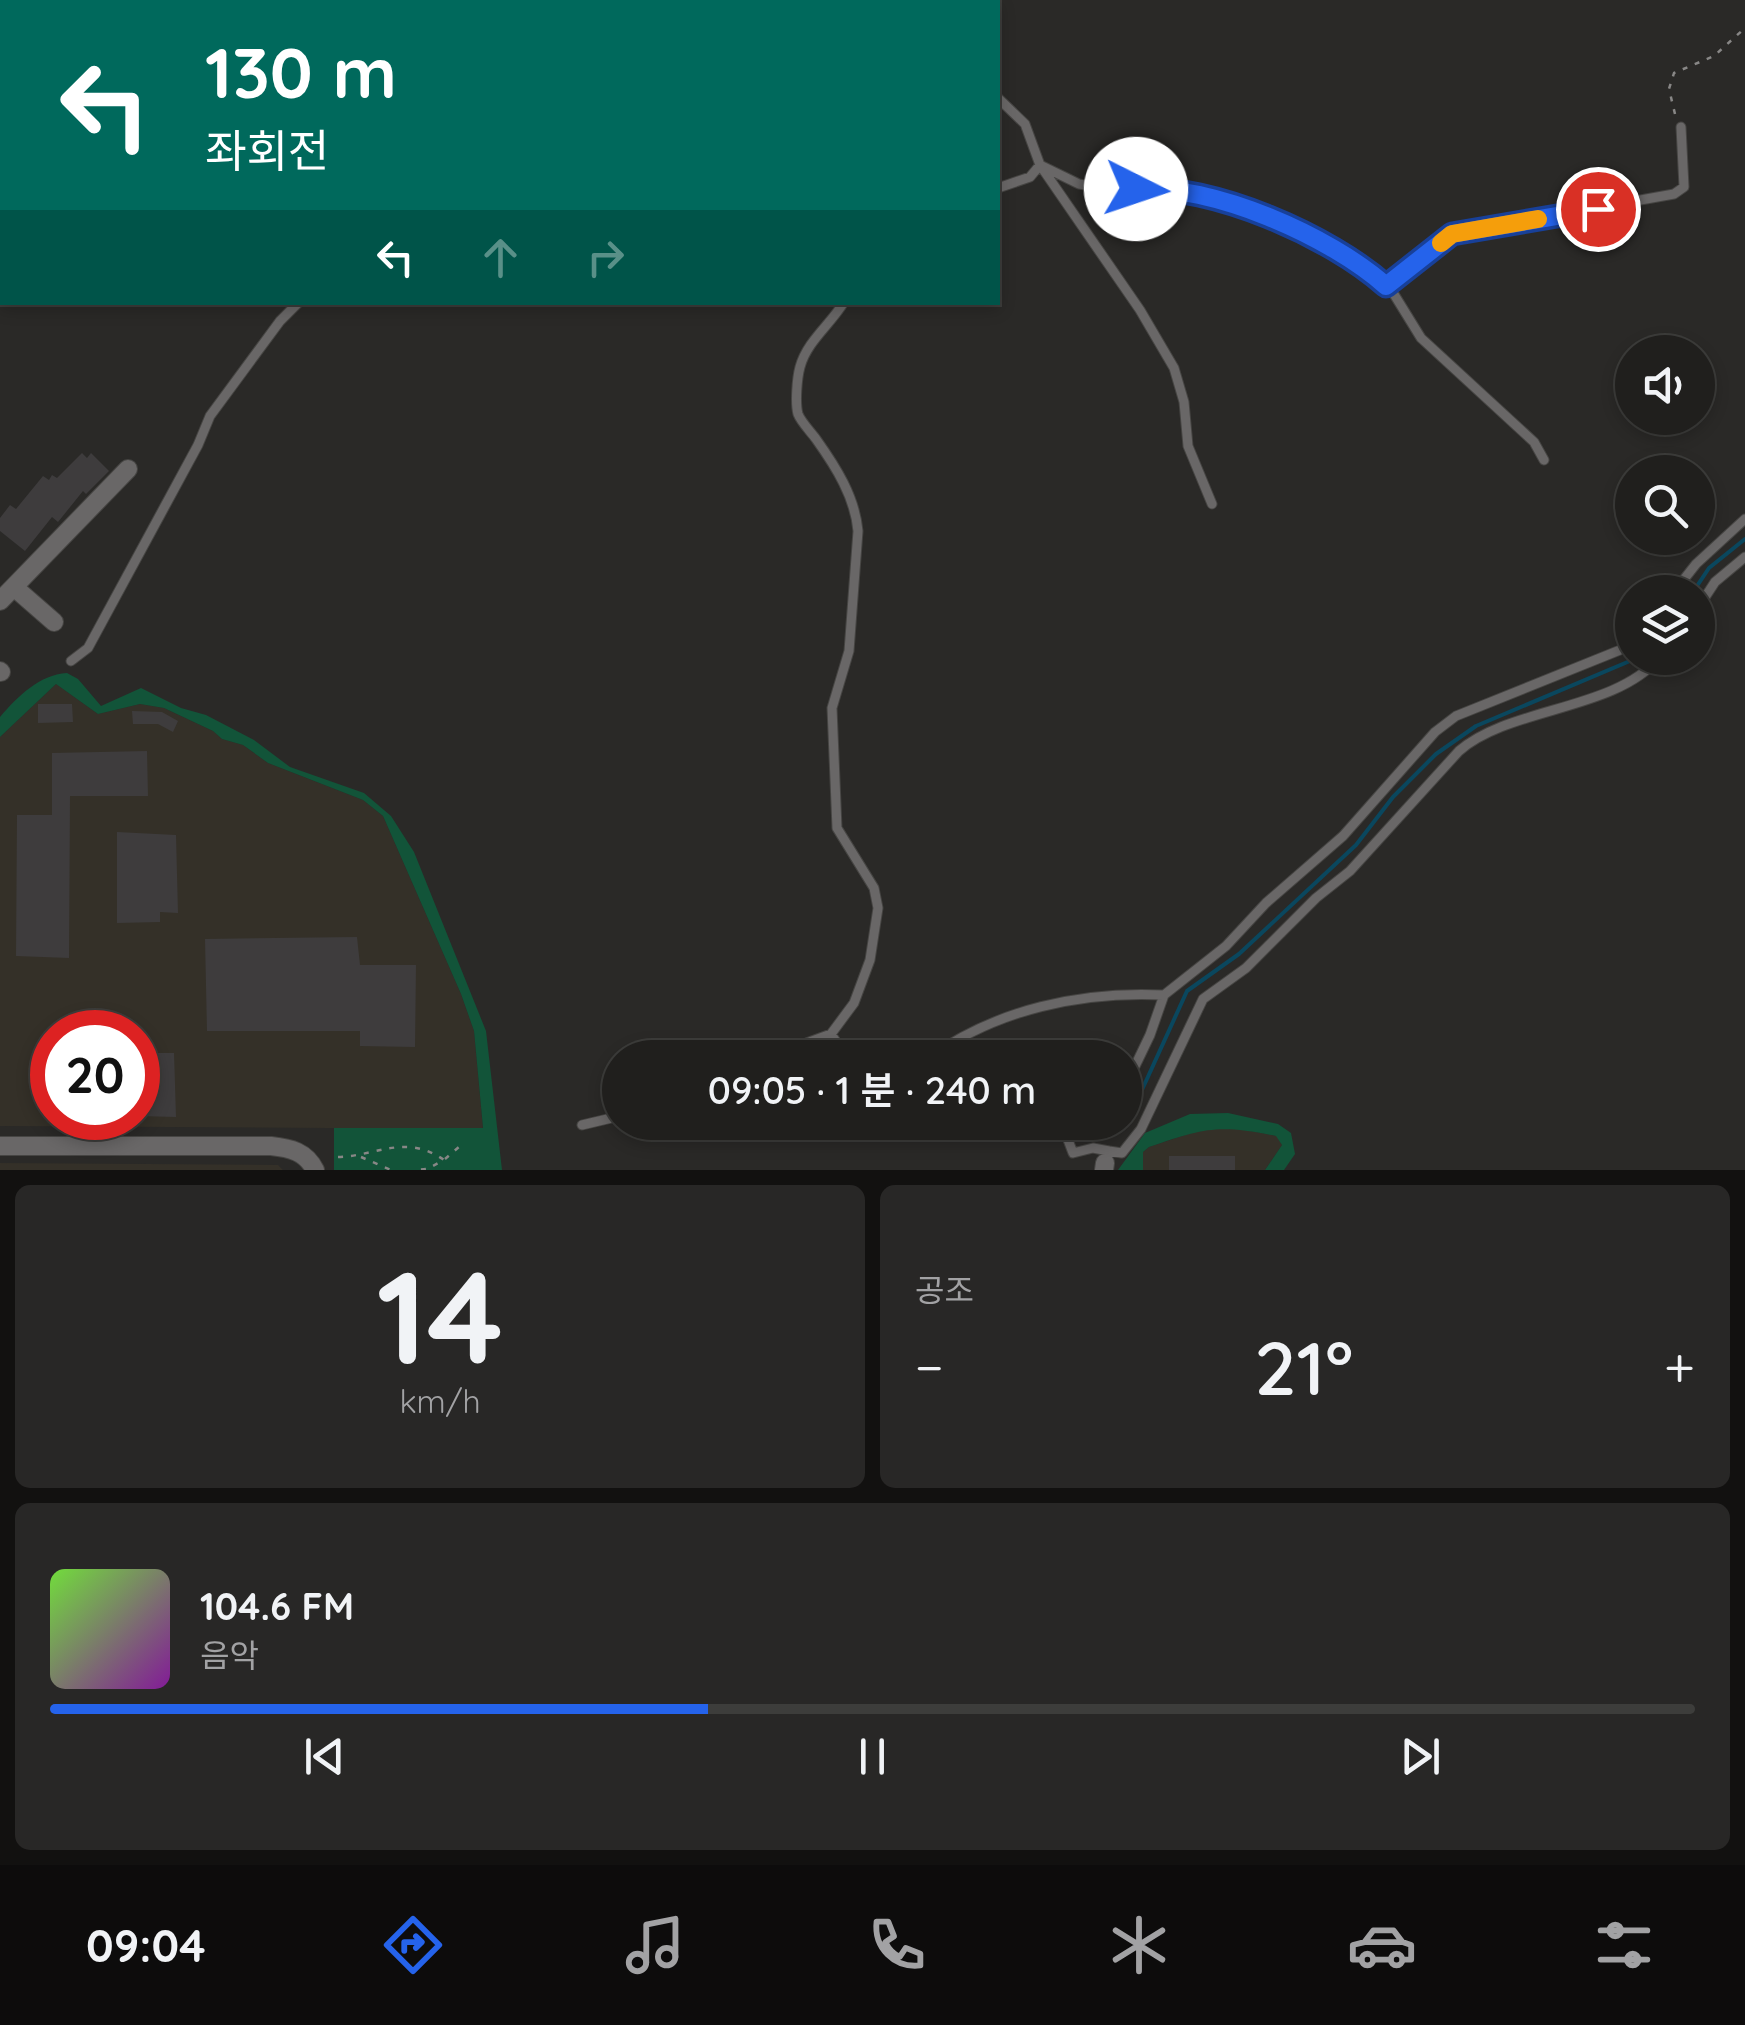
<!DOCTYPE html>
<html lang="ko">
<meta charset="utf-8">
<style>
:root{--surface:#201f1d;--page:#282726;--text:#f1f3f6;--muted:#a2a2a4;--line:#3d3d3b;--accent:#2563eb}
body{margin:0;font-family:Quicksand,"Noto Sans KR",sans-serif;background:var(--page);color:var(--text);height:100vh;display:flex;flex-direction:column;font-size:38px;white-space:nowrap}
*{box-sizing:border-box;margin:0}
p{font-size:32px;color:var(--muted)}
.icon{flex:none;width:55px;height:55px;fill:none;stroke:currentColor;stroke-width:2;stroke-linecap:round;stroke-linejoin:round}
.map{position:relative;height:1170px;overflow:hidden}
.side{display:flex;flex-direction:column;gap:15px;padding:15px;background:#121110;flex:1}
.side>*{flex:none}
.guide{position:absolute;left:0px;top:0px;width:1000px;height:305px;box-shadow:0 5px 15px #0003,0 0 0 2px var(--line);background:#00695c;color:#fff;overflow:hidden}
.controls{position:absolute;left:1615px;top:335px;display:grid;gap:20px}
.controls a{display:grid;place-items:center;width:100px;height:100px;border-radius:50%;background:var(--surface);box-shadow:0 5px 15px #0003,0 0 0 2px var(--line);font-size:50px}
.speed{position:absolute;left:30px;top:1010px;display:flex;gap:20px;font-size:50px;font-weight:700;text-align:center}
.speed>*{display:grid;place-content:center;width:130px;height:130px;border-radius:50%;background:var(--surface);box-shadow:0 5px 15px #0003,0 0 0 2px var(--line);line-height:1}
.speed .limit{border:15px solid #d22;background:#fff;color:#111}
.pin{position:absolute;display:grid;place-items:center;width:85px;height:85px;color:#fff;margin:-42px;border:5px solid #fff;border-radius:50%;box-shadow:0 2px 10px #0007}
.me{position:absolute;width:110px;margin:-55px;rotate:94deg;stroke-linejoin:round;filter:drop-shadow(0 0 8px #0008)}
.turn{display:flex;align-items:center;gap:35px;height:210px;padding:0 40px;font-size:45px}
.turn .icon{width:130px;height:130px;stroke-width:2.5}
.turn b{display:block;font-size:70px;line-height:85px}
.lanes{display:flex;align-items:center;height:95px;padding:0 40px;background:#0003;justify-content:center;gap:50px;direction:ltr}
.lanes .off{opacity:.35}
.big{font-size:75px;font-weight:600;line-height:1.1}
.side .card{flex:1;display:flex;flex-direction:column;justify-content:center;gap:15px;min-width:0;padding:0 35px;border-radius:15px;background:var(--page)}
.side .dial{align-items:center;gap:0}
.dial b{font-size:130px;line-height:1}
.song{display:flex;align-items:center;gap:30px}
.cover{width:120px;height:120px;border-radius:15px;background:linear-gradient(135deg,hsl(100 70% 55%),hsl(290 70% 35%))}
.played{height:10px;border-radius:5px;background:linear-gradient(90deg,var(--accent) 40%,var(--line) 40%)}
.keys{display:flex;justify-content:space-around;direction:ltr}
.heat{display:flex;justify-content:space-between;align-items:center;font-size:55px;direction:ltr}
.side .tiles{flex:1;display:grid;gap:15px;grid-template-columns:1fr 1fr}
.card:last-child{grid-column:span 2}
.trip{position:absolute;left:602px;top:1040px;width:540px;height:100px;border-radius:50px;background:var(--surface);box-shadow:0 5px 15px #0003,0 0 0 2px var(--line);font-weight:600;line-height:100px;text-align:center}
.dock{display:flex;height:160px;justify-content:space-around;align-items:center;background:#0d0c0c;color:var(--muted)}
.dock .icon{width:70px;height:70px}
.dock .current{color:var(--accent)}
.dock b{font-size:45px;color:var(--text)}
.map>svg:first-child{display:block}
.built{fill:#343028;fill-rule:evenodd}
.green{fill:#125439}
.lines{fill:none;stroke-linecap:round;stroke-linejoin:round}
.stream{stroke:#0a475e;stroke-width:4}
.building{fill:#3e3c3d}
.service-casing{stroke:#464543;stroke-width:11}
.minor-casing{stroke:#464543;stroke-width:20}
.path{stroke:#888786;stroke-width:2.5;stroke-dasharray:5 8;stroke-linecap:butt}
.service{stroke:#696767;stroke-width:9}
.minor{stroke:#696767;stroke-width:18}
.route-casing{stroke:#184099;stroke-width:25}
.route{stroke:#2563eb;stroke-width:18}
.slow{stroke:#f59e0b;stroke-width:18}
</style>
<div class="map">
<svg width="1745" height="1170" viewBox="0 0 1745 1170">
<rect width="100%" height="100%" fill="#2a2927"/>
<path class="built" d="M56,684L98,714L140,704L164,708L213,731L222,739L243,745L268,763L363,800L383,816L461,994L474,1031L483,1129L0,1126V737ZM52,1032H138V1118H52Z
M1206,1128L1240,1129L1277,1136L1282,1145L1265,1170H1143V1152L1149,1147Z
M0,1163L278,1165L283,1170H0Z"/>
<path class="green" d="M67,673L78,679L101,706L141,688L181,708L206,715L254,740L290,767L364,793L391,816L414,852L486,1031L502,1170H334V1128H483L474,1031L461,994L383,816L363,800L268,763L243,745L222,739L213,731L164,708L140,704L98,714L56,684L0,737V717C18,696 39,675 67,673Z
M1228,1113L1278,1124L1291,1133L1295,1154L1284,1170H1265L1282,1145L1276,1136C1218,1124 1204,1128 1149,1147L1143,1152V1170H1118L1145,1133L1190,1114Z"/>
<g class="lines">
<path class="stream" d="M1693,592L1709,568L1745,539
M1125,1113L1136,1103L1187,991L1239,954L1356,845L1393,797L1436,754L1476,726L1637,658
M1081,1137L1115,1122"/>
</g>
<path class="building" d="M82,453L87,458L91,453L109,471L86,494L83,491L58,522L52,517L25,551L0,531V518L10,505L16,509L43,476L49,480L52,475L57,478Z
M38,704H72L73,722L38,723Z
M132,711L162,712L178,721L173,732L158,724H133Z
M147,751L148,796H70L69,958L16,956L17,815H52V753Z
M117,832L176,835L178,913L160,912V922L117,923Z
M357,937L360,965H416L415,1047L360,1046V1031H207L205,939Z
M138,1053H174L176,1117L138,1116Z
M1169,1156H1235V1170H1169Z"/>
<g class="lines">
<g class="service-casing">
<path id="service" d="M469,2L472,0
M966,2V0
M998,98L1025,124L1040,165L1079,184L1115,190L1157,187L1197,194L1244,208L1334,249L1365,267L1392,291L1421,338L1534,442L1544,460
M998,188L1030,177L1040,165L1140,310L1174,368L1184,402L1188,446L1212,504
M0,276L2,275
M1386,286L1451,234L1674,194L1684,187L1681,127
M844,302C831,324 807,341 800,367C797,378 795,403 798,414C801,422 811,432 816,439C836,467 855,497 858,531L849,651L832,708L837,828L874,888L878,908L870,960L854,1003L831,1034L847,1058
M1674,592L1696,564L1745,519
M1698,608L1715,582L1745,557
M71,661L88,648L198,445L210,416L280,321L299,302
M1164,995L1226,946L1266,903L1343,836L1435,732L1456,716L1620,650L1632,640
M766,1058L831,1034
M929,1058C997,1009 1082,991 1164,995L1150,1035L1125,1087
M1081,1122L1065,1132L1073,1153L1093,1148L1109,1151L1108,1154
M582,1125L620,1116
M1109,1151L1122,1153L1141,1129L1203,999L1246,968L1316,898L1350,871L1459,751C1509,707 1614,711 1659,658"/>
</g>
<g class="minor-casing">
<path id="minor" d="M107,2L110,0
M0,83L2,80
M15,588L54,622
M0,601L128,469
M0,671L1,672
M0,1146H271C291,1148 306,1152 315,1170
M1104,1170L1105,1163"/>
</g>
<path class="path" d="M1675,114L1669,89L1674,73L1714,56L1745,28
M338,1157C377,1156 406,1133 444,1160L427,1169L415,1170
M361,1157L391,1170
M445,1159L460,1146"/>
<use href="#service" class="service"/>
<use href="#minor" class="minor"/>
</g>
<g class="lines">
<g class="route-casing">
<path id="route" d="M1136,189C1212,184 1330,236 1386,286L1452,234L1598,209"/>
</g>
<use href="#route" class="route"/>
<path class="slow" d="M1441,243L1452,234L1538,219"/>
</g>
</svg>
<div class="controls">
<a><svg class="icon" aria-label="sound" viewBox="0 0 24 24"><path d="M4 9h4l5-4v14l-5-4H4zM17 9q2 3 0 6"/></svg></a>
<a><svg class="icon" aria-label="search" viewBox="0 0 24 24"><circle cx="10" cy="10" r="6"/><path d="M15 15l6 6"/></svg></a>
<a><svg class="icon" aria-label="layers" viewBox="0 0 24 24"><path d="M12 4l9 5-9 5-9-5zM3 14l9 5 9-5"/></svg></a>
</div>
<div class="speed"><div class="limit">20</div></div>
<div class="pin" style="left:1598px;top:209px;background:#d93025"><svg class="icon" aria-label="arrive" viewBox="0 0 24 24"><path d="M6 21V4h12l-3 4 3 4H6"/></svg></div>
<svg class="me" style="left:1136px;top:189px" viewBox="-20 -20 40 40"><circle r="19" fill="#fff"/><path d="M0-13L10 11 0 6-10 11z" fill="#2563eb"/></svg>
<div class="trip">09:05 · 1 분 · 240 m</div>
<div class="guide">
<div class="turn"><svg class="icon" aria-label="left" viewBox="0 0 24 24"><path d="M17 20v-9H6M10 6l-5 5 5 5"/></svg><div><b>130 m</b>좌회전</div></div>
<div class="lanes"><svg class="icon" aria-label="left" viewBox="0 0 24 24"><path d="M17 20v-9H6M10 6l-5 5 5 5"/></svg><svg class="icon off" aria-label="ahead" viewBox="0 0 24 24"><path d="M12 20V5M6 11l6-6 6 6"/></svg><svg class="icon off" aria-label="right" viewBox="0 0 24 24"><path d="M7 20v-9h11M14 6l5 5-5 5"/></svg></div>
</div>
</div>
<section class="side">
<div class="tiles">
<div class="card dial"><b>14</b><p>km/h</p></div>
<div class="card"><p>공조</p>
<div class="heat"><a>−</a><b class="big">21°</b><a>+</a></div>
</div>
<div class="card">
<div class="song"><i class="cover"></i><div><b>104.6 FM</b><p>음악</p></div></div>
<div class="played"></div>
<div class="keys"><svg class="icon" aria-label="previous" viewBox="0 0 24 24"><path d="M18 5L8 12l10 7zM5 5v14"/></svg><svg class="icon" aria-label="pause" viewBox="0 0 24 24"><path d="M8 5v14M16 5v14"/></svg><svg class="icon" aria-label="next" viewBox="0 0 24 24"><path d="M6 5l10 7-10 7zM19 5v14"/></svg></div>
</div>
</div>
</section>
<nav class="dock">
<b>09:04</b>
<svg class="icon current" aria-label="directions" viewBox="0 0 24 24"><path d="M12 3l9 9-9 9-9-9zM9 14v-3h6M13 9l2 2-2 2"/></svg>
<svg class="icon" aria-label="music" viewBox="0 0 24 24"><path d="M9 18V5l10-2v13"/><circle cx="6" cy="18" r="3"/><circle cx="16" cy="16" r="3"/></svg>
<svg class="icon" aria-label="phone" viewBox="0 0 24 24"><path d="M5 4h4l2 5-3 2q2 4 5 5l2-3 5 2v4C11 20 4 13 5 4z"/></svg>
<svg class="icon" aria-label="climate" viewBox="0 0 24 24"><path d="M12 3v18M4 7l16 10M4 17L20 7"/></svg>
<svg class="icon" aria-label="car" viewBox="0 0 24 24"><path d="M5 17H2v-5l4-1 3-4h7l3 4 3 1v5h-3M9 17h6M6 11h13"/><circle cx="7" cy="17" r="2"/><circle cx="17" cy="17" r="2"/></svg>
<svg class="icon" aria-label="filters" viewBox="0 0 24 24"><path d="M4 7h16M4 17h16"/><circle cx="9" cy="7" r="2"/><circle cx="15" cy="17" r="2"/></svg>
</nav>
